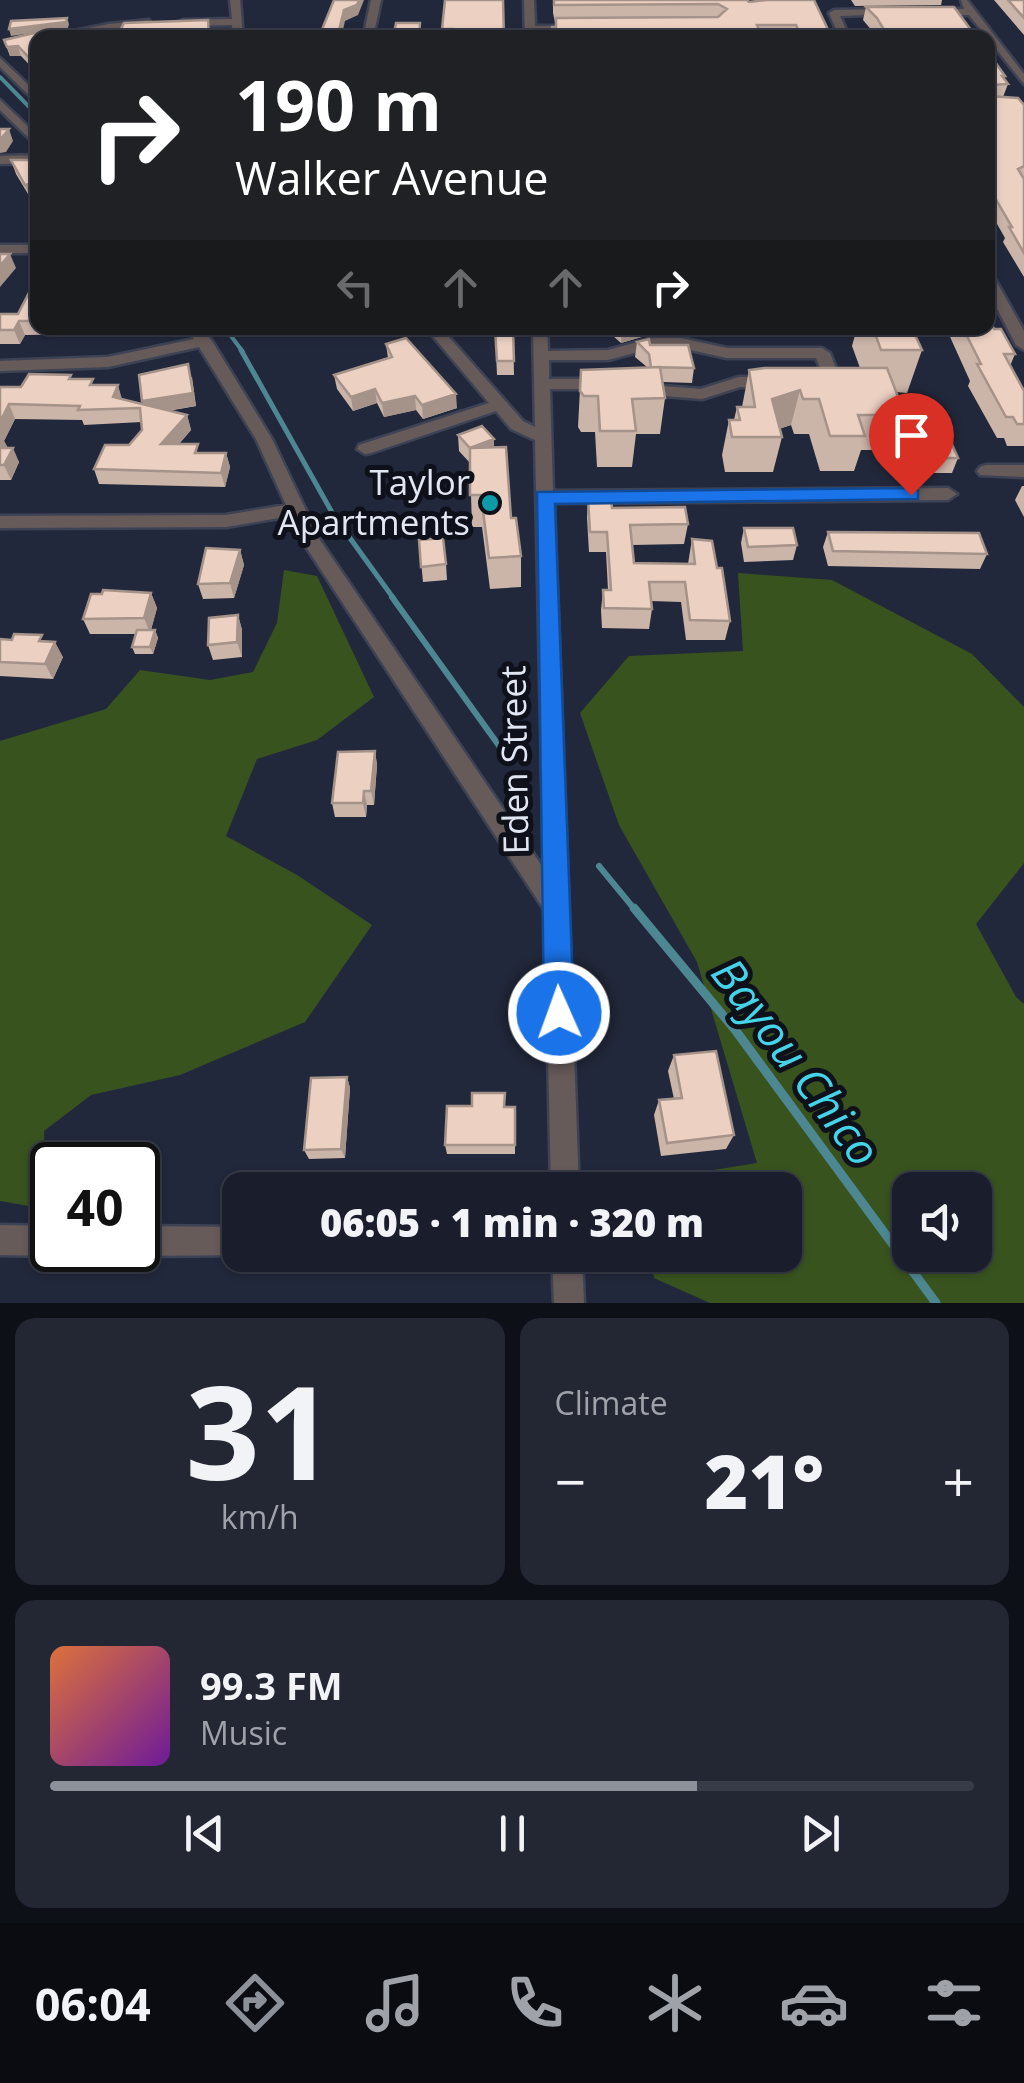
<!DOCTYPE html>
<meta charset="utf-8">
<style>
:root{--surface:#1a1e2c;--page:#232734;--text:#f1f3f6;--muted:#9fa2a9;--line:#383c48;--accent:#8c9099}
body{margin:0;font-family:"Open Sans",sans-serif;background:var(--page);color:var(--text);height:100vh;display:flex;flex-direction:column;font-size:38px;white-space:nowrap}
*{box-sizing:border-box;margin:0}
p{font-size:32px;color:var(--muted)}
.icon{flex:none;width:55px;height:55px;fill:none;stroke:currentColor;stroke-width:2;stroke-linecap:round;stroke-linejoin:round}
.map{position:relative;height:1303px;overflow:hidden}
.sheet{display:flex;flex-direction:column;gap:15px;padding:15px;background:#0e1018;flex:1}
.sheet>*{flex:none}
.top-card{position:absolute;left:30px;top:30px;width:965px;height:305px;border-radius:20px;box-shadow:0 2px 8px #0004,0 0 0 2px var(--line);background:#202124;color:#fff;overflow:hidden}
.tools{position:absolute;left:892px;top:1172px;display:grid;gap:20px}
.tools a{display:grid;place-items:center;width:100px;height:100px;border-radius:20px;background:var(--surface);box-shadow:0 2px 8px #0004,0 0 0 2px var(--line);font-size:50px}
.speed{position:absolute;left:30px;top:1142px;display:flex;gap:20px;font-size:50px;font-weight:700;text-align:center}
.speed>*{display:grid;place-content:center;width:130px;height:130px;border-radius:50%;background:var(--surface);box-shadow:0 2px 8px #0004,0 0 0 2px var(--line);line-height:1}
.speed .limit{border:5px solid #111;border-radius:15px;background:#fff;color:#111}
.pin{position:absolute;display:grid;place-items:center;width:85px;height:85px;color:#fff;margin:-102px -42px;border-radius:50% 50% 50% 0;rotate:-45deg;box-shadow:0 0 10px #0007}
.pin .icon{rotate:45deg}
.me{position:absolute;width:110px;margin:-55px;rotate:358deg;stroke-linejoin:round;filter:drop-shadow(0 0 8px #0008)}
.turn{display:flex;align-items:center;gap:35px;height:210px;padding:0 40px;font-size:45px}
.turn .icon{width:130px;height:130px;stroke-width:2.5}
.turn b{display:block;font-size:70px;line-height:85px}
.lanes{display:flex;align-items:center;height:95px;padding:0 40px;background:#0003;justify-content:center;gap:50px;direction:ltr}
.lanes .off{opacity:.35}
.big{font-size:75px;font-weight:800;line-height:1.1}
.sheet .tile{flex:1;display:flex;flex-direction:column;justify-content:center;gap:15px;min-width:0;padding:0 35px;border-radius:20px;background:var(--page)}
.sheet .dial{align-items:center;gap:0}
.dial b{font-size:130px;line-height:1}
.song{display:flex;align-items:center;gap:30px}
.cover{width:120px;height:120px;border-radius:15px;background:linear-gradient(135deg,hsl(20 70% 55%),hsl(280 70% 35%))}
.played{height:10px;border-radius:5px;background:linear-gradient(90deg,var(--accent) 70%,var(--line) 70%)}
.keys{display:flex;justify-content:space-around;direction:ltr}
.heat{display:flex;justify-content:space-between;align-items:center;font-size:55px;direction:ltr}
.sheet .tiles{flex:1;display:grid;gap:15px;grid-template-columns:1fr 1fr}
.tile:last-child{grid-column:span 2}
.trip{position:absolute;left:222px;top:1172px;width:580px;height:100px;border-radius:20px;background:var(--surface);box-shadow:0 2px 8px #0004,0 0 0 2px var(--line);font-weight:800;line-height:100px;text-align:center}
.dock{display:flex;height:160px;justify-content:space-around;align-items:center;background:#0a0c12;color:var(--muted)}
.dock .icon{width:70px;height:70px}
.dock .on{color:var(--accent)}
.dock b{font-size:45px;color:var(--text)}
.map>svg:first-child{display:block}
.green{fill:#39531f;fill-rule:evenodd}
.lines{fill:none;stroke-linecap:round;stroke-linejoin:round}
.stream-far3{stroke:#4d8892;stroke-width:4}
.stream-far2{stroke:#4d8892;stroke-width:5}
.stream-far1{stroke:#4d8892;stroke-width:6}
.stream{stroke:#4d8892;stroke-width:9}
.minor-casing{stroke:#3d4355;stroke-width:5}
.minor{fill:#675b5a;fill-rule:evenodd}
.wall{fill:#cbb4a8}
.shaded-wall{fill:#a59288}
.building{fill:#ecd1c3;stroke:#a59288;stroke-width:2.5}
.route{fill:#1a73e8;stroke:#114b97;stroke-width:2.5}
.culture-dot{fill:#0f9aa8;stroke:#0e111a;stroke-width:4}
.labels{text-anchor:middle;stroke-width:10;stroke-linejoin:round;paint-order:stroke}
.poi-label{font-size:35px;fill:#e1e6f3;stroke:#0e111a;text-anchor:end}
.street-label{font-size:35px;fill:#e1e6f3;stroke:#0e111a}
.near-water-label{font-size:45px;font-style:italic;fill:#45d4e7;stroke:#0e111a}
</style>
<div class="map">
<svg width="1024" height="1303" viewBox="0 0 1024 1303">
<rect width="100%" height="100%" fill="#22283b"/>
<path class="green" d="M284,570L317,576L374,697L317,740L257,759L226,836L297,875L372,925L305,1022L180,1075L91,1095L44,1131L46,1209L0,1201V741L106,709L140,670L210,680L253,672L277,623Z
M738,573L832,580L972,654L1024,707V863L976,924L1016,997L1024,1004V1303H710L654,1278L650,1255H785V1190H641L639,1182L757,1163L697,962L619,825L580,713L629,656L743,651ZM910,1190H975V1255H910Z"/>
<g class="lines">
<path class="stream-far3" d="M0,77L38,116
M225,328L243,352"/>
<path class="stream-far2" d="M241,350L334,516L394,599"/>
<path class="stream-far1" d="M392,597L510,761
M599,866L636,911"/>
<path class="stream" d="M634,908L736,1031L936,1303"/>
<g class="minor-casing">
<path id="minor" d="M230,0H240L243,38H233L232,25L183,26L178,23L183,20L232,19Z
M371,0H381L373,38H363Z
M524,0H534L535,26H578L583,29L578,32H535V38H525Z
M961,0H967L1024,74V84L969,15H933L928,12L933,9H964Z
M889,9L892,14L840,16L850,38H840L829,13L834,10Z
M149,20L152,25L67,38H38L109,24Z
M0,58L38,94V104L0,67Z
M0,100L38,136V147L0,110Z
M38,155V163L0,164V156Z
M0,245H38V253H0Z
M988,275L995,279L1024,331V350L1016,345L988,291Z
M188,328H202L212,341L272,439L320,540L544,869L535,440L511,429L496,411L371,453L365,454L357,449L359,445L489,403L426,328H441L523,421L535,427L533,328H547L548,351L608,350L653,338H681L727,348H822L830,353L841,381L839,384L820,387L812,382L824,377L816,358H727L681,348H653L608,360H549V379H604L612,384L604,389H550L553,491L948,488L957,494L948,500L554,503L579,1190H551L545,911L306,547L291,516L226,527L0,528V516L226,515L286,505L256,439L199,347L108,367L0,371V361L108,357L194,339Z
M739,377H771L779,382L771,387H740L702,399L638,394L630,389L638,384L701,389Z
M986,465H1024V477L980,475L977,471L980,467Z
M0,1225L52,1226V1250H63L52,1256L0,1255Z
M138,1226L240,1227V1255H244L138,1256L127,1250H138Z
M552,1255H582L584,1303H554Z"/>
</g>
<use href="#minor" class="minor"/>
</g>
<path class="wall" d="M445,0L504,38H442Z
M553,0L749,2L832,38H552V27H556L553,13Z
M851,0H942L941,5L855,6Z
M994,0H1024V35Z
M866,7L977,38H878L863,20Z
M38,38V74L21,56H10L4,40Z
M988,52L1005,76L1004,79L1008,84L1003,97L1024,105V277L1003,242L1005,238L988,208Z
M11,160H38L31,199L16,174Z
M38,275V328H105L102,334L25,335L20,344H0V314H18Z
M491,328H513L514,375H497L495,331H491Z
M574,328H646L645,336L621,343L613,336L574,334Z
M723,328H912L922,350L907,393L896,392L905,415L897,436L928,452L932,442L958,458L952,473H932L926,458L922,468H896L891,450H861L854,471H820L809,434H794L791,425L779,429L782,437L773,472H725L722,455L729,420H734L737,407H742L749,370L860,368L852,346L855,335L760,336L725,334Z
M946,328H988L994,329L1015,354L1010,366L1024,391V446H1007L1004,438H997L968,386L970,381Z
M637,342L650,345L694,368L692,383L663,382L665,398L660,434H636L632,467H597L595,432H581L578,427L581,370L647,367L635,357Z
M386,344L457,408L423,419L416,410L384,417L377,403L353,411L337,389L334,375L388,358Z
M192,377L196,406L168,411L187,415L191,430L179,444L200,453H226L230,467L225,487L99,484L94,469L129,445L142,430V422L84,425L82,420L15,419L4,441L8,448L19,462L11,480H0V387H21L73,379L95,385L122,399L143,404Z
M458,435L494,448L521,556V587L490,589L482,527H472L470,463L459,451Z
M1022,486H1024V517L1015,500Z
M588,498L612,508L688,524L684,544L632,545L634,563L688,564L692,539L717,568L730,621L725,640H686L681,602L651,601L652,609L649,629L602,628L601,610L603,590H608L606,552H589L587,518Z
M744,528L797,545L793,560L744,562L741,543Z
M828,532L987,554L980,569L828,566L823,547Z
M419,540L446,564L447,580L423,582Z
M240,550L244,565L234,598L203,599L198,584Z
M151,593L157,608L151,630H155L158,638L153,654H135L132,647L136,634H90L83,619Z
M238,615L242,630V657L213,660L208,645Z
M0,639L45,642L63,657L53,679L0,676Z
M375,751L377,765L374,805H367L366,817H335L332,803Z
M674,1055L734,1135L726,1149L661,1156L654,1115L659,1100L674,1099L668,1071Z
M347,1077L350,1088L345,1158L309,1159L304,1150Z
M472,1106L515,1107V1154H447L445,1145Z"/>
<path class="shaded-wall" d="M359,0H364L358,15L345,21L341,38H337L344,10Z
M67,18L69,24L68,28L11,36L9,29Z
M18,46L21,56H10L7,47Z
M9,129L13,141L6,152L0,153V140Z
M38,182V197L31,199L25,185Z
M10,254L16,268L0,287V266Z
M19,321L25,335L20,344L14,330Z
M622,328H646L645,336L621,343Z
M188,364L196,406L146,414L142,401Z
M118,385L122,399L113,397Z
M375,389L377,403L353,411L351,397Z
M800,390L791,425L764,434L772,399Z
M456,394L457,408L423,419L422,405Z
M415,396L416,410L384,417L382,403Z
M9,404L15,419L4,441L10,453L13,448L19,462L11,480L4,465L0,450V422Z
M187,415L191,430L166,459L161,444Z
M494,439V455L470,448Z
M226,453L230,467L225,487L221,473Z
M240,550L244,565L234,598L230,583Z
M151,593L157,608L150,633L144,618Z
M238,615L242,630V657L237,642Z
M155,630L158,638L153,654L150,647Z
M55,642L63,657L53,679L45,664Z
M375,751L377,765L374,805L371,791Z
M364,791L367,805L366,817L363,803Z
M347,1077L350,1088L345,1158L341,1149Z"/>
<path class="building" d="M334,0H359L357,5L344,10L337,38H307L309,32H321Z
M445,0H503L504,38H452L453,29H442Z
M554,0H747L749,2L767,0H814L832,38H802L796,25H757L763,38H553L552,27H556V18L718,17L727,9L718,4L554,5Z
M1008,0H1024V18Z
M866,7H954L977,38H889L877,18Z
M67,18L66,22L9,29L11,21Z
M208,20L209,38H116L124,23Z
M396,23H420L419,38H393Z
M79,30L80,36L86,35L87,38H38V67L18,46L7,47L4,40L39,32Z
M988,52L1005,76H1002L1008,84L990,85V96L1018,98L1024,105V166L1018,169L1024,179V253L1009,227H1012L988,186Z
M0,129H9L0,140Z
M11,160H38V182L25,185Z
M0,254H10L0,266Z
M38,275V321H19L14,330H0V314H18Z
M988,315L994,329H1001L1015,354H1004L1024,391V424H1017L1013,417H1006L977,364H981L963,328H988Z
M495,328H513L514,361H497Z
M873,328H912L922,350H881Z
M406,338L456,394L422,405L415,396L382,403L375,389L351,397L334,375L392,357L386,344Z
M649,339L650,345H688L694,368L651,367L649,354L637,342Z
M188,364L193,393L142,401L139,375Z
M660,367L665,398L632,399L636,431H600L598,396H584L580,391L581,370Z
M765,368H887L905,415H858L865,436H830L819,399H803L800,390L772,399L782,437H732L729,420H740L737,407H755L749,370Z
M29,374L71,375L69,379H93L90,385H118L113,397L187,415L161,444H198L195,453H226L221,473L94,469L105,445H129L142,430L140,408L78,410L80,406L9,404L0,422V387H21Z
M482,426L494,439L470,448L458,435Z
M896,436H921L928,453H902Z
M932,442H951L958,458H938Z
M506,447L511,518H516L521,556L489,558L481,495H470V448Z
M0,448H13L4,465H0Z
M588,498H611L612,508L685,507L688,524L630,525L634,563L695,564L692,539L712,541L717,568H722L730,621L690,620L685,582H649L652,609L604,608L603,590H611L607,532H590Z
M744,528H793L797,545L748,547Z
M828,532L979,533L987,554L833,551Z
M443,538L446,564L421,567L419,540Z
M206,548L240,550L230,583L198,584Z
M103,590L151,593L144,618L83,619L91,594H102Z
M238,615L237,642L208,645L209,618Z
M137,630H155L150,647H132Z
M14,634L42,635L39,641L55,642L45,664L0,662V639L12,640Z
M375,751L371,791H364L363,803H332L338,752Z
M716,1051L734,1135L667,1143L659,1100L682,1098L674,1055Z
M347,1077L341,1149L304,1150L311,1078Z
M472,1093H505L504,1107H515V1145H445L447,1106H472Z"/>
<path class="route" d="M911,488L918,490V499L555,504L574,1013L569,1023L559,1028L549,1023L544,1013L537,492Z"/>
<circle class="culture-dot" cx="490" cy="503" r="10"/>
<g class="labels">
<g class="poi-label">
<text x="470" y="495">Taylor<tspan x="470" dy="40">Apartments</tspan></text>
</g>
<g class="street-label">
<text transform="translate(515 760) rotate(-91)" y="12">Eden Street</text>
</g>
<g class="near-water-label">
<text transform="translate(796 1062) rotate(53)" y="16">Bayou Chico</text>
</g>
</g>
</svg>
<div class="tools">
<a><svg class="icon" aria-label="sound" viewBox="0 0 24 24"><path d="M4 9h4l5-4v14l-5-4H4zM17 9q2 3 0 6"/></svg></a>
</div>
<div class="speed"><div class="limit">40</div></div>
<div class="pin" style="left:911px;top:495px;background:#d93025"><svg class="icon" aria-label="arrive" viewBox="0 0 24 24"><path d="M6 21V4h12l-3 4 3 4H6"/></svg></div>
<svg class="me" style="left:559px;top:1013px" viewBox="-20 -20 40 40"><circle r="17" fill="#1a73e8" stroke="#fff" stroke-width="3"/><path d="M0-11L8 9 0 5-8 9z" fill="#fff"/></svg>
<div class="trip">06:05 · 1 min · 320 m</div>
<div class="top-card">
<div class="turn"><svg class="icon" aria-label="right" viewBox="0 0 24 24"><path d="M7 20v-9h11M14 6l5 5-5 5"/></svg><div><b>190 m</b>Walker Avenue</div></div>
<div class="lanes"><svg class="icon off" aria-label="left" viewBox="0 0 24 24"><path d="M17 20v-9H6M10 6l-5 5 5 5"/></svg><svg class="icon off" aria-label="ahead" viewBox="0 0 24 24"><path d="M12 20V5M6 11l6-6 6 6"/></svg><svg class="icon off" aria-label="ahead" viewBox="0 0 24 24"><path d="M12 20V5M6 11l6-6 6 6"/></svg><svg class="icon" aria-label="right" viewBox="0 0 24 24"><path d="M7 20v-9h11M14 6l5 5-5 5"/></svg></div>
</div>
</div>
<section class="sheet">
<div class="tiles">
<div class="tile dial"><b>31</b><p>km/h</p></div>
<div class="tile"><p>Climate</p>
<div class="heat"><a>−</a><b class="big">21°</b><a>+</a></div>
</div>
<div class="tile">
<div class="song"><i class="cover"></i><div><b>99.3 FM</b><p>Music</p></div></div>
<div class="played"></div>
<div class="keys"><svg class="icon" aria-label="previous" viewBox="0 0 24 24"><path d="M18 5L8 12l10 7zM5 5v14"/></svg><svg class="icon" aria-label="pause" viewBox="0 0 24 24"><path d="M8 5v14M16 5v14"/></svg><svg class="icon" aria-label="next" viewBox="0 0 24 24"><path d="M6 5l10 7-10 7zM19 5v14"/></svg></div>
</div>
</div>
</section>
<nav class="dock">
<b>06:04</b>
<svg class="icon on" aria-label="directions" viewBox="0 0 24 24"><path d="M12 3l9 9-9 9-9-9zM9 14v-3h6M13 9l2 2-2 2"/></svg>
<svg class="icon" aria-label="music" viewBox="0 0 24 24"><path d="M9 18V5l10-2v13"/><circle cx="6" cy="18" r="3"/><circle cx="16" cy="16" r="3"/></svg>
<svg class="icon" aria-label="phone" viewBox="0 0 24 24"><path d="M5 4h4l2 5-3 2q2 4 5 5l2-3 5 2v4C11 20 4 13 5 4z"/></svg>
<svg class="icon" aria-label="climate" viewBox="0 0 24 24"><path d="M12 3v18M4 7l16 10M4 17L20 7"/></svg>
<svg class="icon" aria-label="car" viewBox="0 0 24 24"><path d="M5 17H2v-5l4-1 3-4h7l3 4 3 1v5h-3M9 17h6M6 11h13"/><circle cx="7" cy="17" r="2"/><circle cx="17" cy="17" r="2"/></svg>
<svg class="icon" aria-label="filters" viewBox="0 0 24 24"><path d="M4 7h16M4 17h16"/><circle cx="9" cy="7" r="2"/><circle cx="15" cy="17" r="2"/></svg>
</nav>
